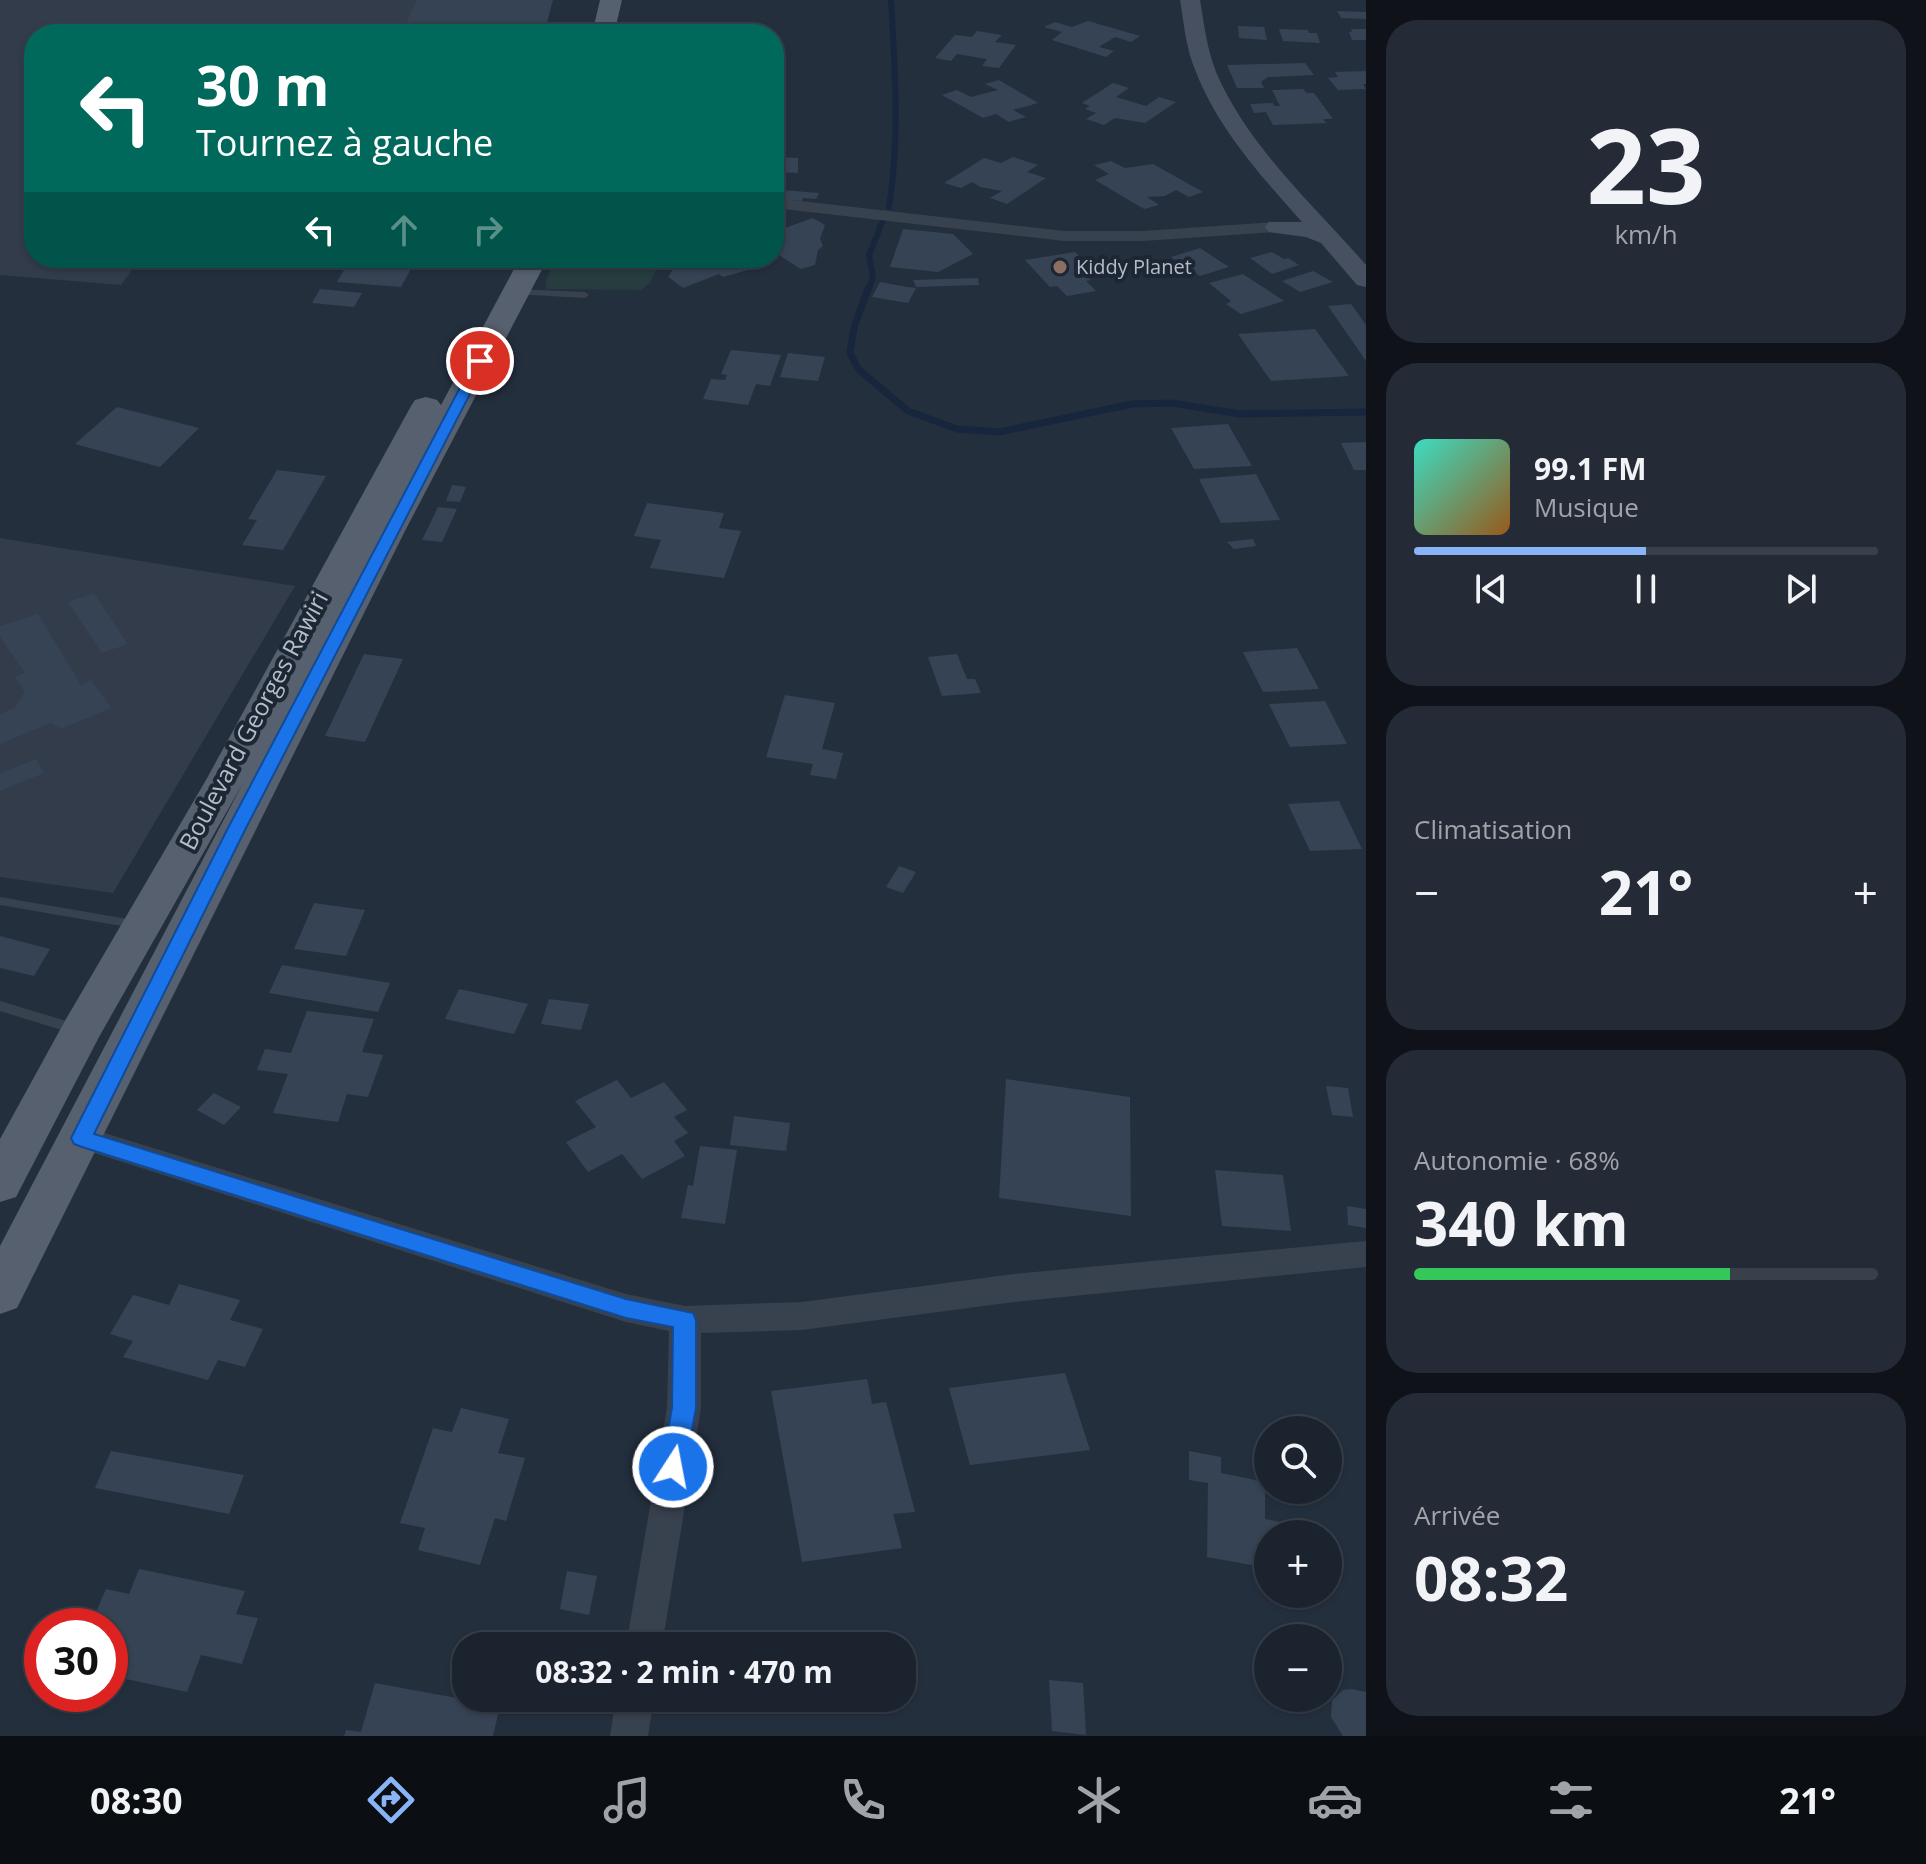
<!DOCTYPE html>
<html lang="fr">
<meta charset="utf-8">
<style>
:root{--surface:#1b232e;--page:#242b36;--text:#f1f3f6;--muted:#a0a4aa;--line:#39404a;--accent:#8ab4f8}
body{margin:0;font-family:"Open Sans",sans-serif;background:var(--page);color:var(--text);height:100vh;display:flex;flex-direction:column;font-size:30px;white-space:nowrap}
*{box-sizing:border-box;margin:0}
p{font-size:26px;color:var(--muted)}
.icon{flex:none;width:44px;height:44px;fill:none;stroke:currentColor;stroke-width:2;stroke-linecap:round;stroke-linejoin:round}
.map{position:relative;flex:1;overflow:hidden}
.side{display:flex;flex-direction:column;gap:20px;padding:20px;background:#0f1319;width:560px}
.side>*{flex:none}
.hud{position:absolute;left:24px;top:24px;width:760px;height:244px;border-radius:32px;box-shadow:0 2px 6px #0004,0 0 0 2px var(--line);background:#00695c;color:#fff;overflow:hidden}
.controls{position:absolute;left:1254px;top:1416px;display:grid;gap:16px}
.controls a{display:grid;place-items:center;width:88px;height:88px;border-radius:50%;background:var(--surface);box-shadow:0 2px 6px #0004,0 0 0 2px var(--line);font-size:40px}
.speed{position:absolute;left:24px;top:1608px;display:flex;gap:16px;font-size:40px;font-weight:700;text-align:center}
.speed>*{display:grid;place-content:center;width:104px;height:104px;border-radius:50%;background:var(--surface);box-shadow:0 2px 6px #0004,0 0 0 2px var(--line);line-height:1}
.speed .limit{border:12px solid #d22;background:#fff;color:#111}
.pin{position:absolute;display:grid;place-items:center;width:68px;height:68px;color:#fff;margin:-34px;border:4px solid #fff;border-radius:50%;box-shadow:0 2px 8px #0007}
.me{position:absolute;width:88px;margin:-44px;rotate:11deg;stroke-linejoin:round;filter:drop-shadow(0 0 6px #0008)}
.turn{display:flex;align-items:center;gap:28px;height:168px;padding:0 40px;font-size:36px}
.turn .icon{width:104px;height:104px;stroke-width:2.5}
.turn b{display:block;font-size:56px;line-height:68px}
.lanes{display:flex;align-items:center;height:76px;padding:0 40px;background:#0003;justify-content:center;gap:40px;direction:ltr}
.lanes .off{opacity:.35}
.big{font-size:60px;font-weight:700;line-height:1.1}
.side .widget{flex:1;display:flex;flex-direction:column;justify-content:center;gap:12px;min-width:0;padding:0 28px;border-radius:32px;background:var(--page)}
.side .dial{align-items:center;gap:0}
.dial b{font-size:104px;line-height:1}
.song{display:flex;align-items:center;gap:24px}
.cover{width:96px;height:96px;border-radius:12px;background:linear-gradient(135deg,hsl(170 70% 55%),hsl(30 70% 35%))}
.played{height:8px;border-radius:4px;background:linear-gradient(90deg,var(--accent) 50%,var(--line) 50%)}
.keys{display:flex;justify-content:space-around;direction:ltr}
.heat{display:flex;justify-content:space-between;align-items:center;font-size:44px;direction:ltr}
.charge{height:12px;border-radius:6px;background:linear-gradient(90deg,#34c759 68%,var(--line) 0)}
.trip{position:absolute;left:452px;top:1632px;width:464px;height:80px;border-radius:32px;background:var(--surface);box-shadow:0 2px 6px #0004,0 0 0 2px var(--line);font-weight:700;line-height:80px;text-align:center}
.tab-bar{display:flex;height:128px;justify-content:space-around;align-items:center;background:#0b0e12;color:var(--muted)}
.tab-bar .icon{width:56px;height:56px}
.tab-bar .selected{color:var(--accent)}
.tab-bar b{font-size:36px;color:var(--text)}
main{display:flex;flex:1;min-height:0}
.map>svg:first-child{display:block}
.airport{fill:#323c4b}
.green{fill:#263c3f}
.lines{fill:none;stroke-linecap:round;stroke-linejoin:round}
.stream-far1{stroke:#17263c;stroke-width:6}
.stream{stroke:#17263c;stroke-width:7}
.building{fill:#364354}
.service{fill:#38414e;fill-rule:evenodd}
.minor{fill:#38414e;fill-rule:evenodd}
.secondary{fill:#465061;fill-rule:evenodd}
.primary{fill:#56606e;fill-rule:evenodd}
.route{fill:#1a73e8;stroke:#114b97;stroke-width:2}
.education-dot{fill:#8d6e63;stroke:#1d2633;stroke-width:3}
.labels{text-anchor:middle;stroke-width:8;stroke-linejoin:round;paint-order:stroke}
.far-poi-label{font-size:20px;fill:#b4bcc9;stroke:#1d2633;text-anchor:start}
.street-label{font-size:24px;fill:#b4bcc9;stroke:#1d2633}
</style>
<main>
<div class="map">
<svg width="1366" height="1736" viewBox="0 0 1366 1736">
<rect width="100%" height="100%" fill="#242f3e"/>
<path class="airport" d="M0,0H416L403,34H34V258H141L121,285L0,275Z
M0,538L295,586L113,893L0,877Z"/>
<path class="green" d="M556,258H661L650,283L641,290L546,289V280Z"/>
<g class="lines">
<path class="stream-far1" d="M889,207C900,139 895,69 891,0
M868,291L873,277L869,255L883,220"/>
<path class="stream" d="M868,289L854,327L850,353L858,369L908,411L957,429L999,432L1132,404L1172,403L1240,414L1366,412"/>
</g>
<path class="building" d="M416,0H553L545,30L405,26Z
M1337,11L1366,12V19L1341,18Z
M1088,21L1140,36L1131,42L1115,37L1099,47L1114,51L1106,57L1052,40L1062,32L1044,27L1055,22L1072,27Z
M726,23L747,24L746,34H712L713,28L725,29Z
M1238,26L1264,27L1267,40L1239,38Z
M1279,29L1308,30L1309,33H1317L1320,43L1283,41Z
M1351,29H1366V40H1352L1349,32H1352Z
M977,31L1002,35L995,42L1016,45L999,68L982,66L987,59L957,54L951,61L935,58L955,35L972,37Z
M1305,63L1314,75L1268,77L1261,82L1264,88H1237L1227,65Z
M1366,71V84H1363L1366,89L1338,90L1328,78L1338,77L1335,72Z
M999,80L1038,103L1013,110L1026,117L1009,122L996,114L983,118L942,95L957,90L971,97L998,90L985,84Z
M1113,83L1129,88L1116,97L1146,106L1159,97L1176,102L1145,123L1115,118L1104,125L1086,119L1096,113L1085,109L1090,106L1082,103Z
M1303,89L1307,93H1314L1333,119H1323L1326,123L1273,125L1266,112L1254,113L1250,104L1273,103L1274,106H1280L1272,90Z
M774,157L798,158V173L774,172Z
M1013,157L1038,165L1027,172L1046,178L1007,204L990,198L1002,191L980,187L972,182L961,188L944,183L984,158L1001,163Z
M1111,161L1125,168L1153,164L1203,192L1189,197L1176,190L1165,196L1147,197L1159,205L1144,209L1095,180L1109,174L1094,165Z
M781,190L819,193L816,199L803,198L802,201L776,199Z
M813,218L825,225L820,239L823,246L818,250L815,265L801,269L774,252V227L782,229Z
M903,229L953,234L973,254L938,272L890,267Z
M1200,248L1229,267L1200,276L1171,257Z
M1075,252L1096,273L1085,275L1091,280L1086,281L1096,291L1067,296L1057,286L1050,287L1025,260Z
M1272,252L1284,259L1288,258L1299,265L1272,274L1250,258Z
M351,258H417L401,287L337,282Z
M680,258H740L755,268L723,277L719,274L683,288L668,277Z
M1313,271L1333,282L1300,292L1282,281Z
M1243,274L1284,301L1241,314L1226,304L1231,301L1209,283Z
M978,278L979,285L916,287L913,280Z
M880,282L907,287L916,288L908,303L872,297Z
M320,289L362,293L354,307L312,303Z
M1351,304L1366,325V361L1328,306Z
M1315,329L1349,376L1271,381L1238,334Z
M731,350L781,355L770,386L756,384L748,405L703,399L711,379L725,380L727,375L721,374Z
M788,353L825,357L818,381L780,377Z
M117,407L199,428L160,467L75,444Z
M1228,424L1252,466L1194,469L1171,428Z
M1366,442V470H1354L1341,443Z
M277,470L326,476L283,550L242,545L257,520L248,519Z
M1256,474L1280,520L1221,523L1199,479Z
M452,485L466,487L460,502L446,501Z
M647,503L724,513L719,528L741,531L724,578L650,568L661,540L634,536Z
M438,507L457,509L442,542L422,540Z
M1253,539L1256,546L1234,549L1227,542Z
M94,593L128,644L102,653L68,602Z
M38,614L81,685L91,680L111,708L61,729L51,723L0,744V714L14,708L25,692L15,677L25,673L0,637V626Z
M1297,648L1319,689L1263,692L1243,652Z
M364,654L403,659L365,742L325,736Z
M957,654L967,679H975L981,693L942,696L928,657Z
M785,695L835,703L822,749L843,753L836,779L810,775L813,764L766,757Z
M1325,701L1347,744L1290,747L1269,704Z
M36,759L44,773L0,791V773Z
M1339,801L1362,849L1310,851L1288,804Z
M899,866L916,872L903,893L886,887Z
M314,903L365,910L346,956L294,949Z
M0,936L50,949L34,976L0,968Z
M282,965L390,983L378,1012L269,993Z
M459,989L528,1004L514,1034L445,1019Z
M549,999L589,1004L581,1030L541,1024Z
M307,1011L374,1019L362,1052L383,1055L368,1097L347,1094L338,1122L273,1113L288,1074L257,1070L265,1049L291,1053Z
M1006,1079L1130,1097L1131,1216L999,1198Z
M617,1080L631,1098L664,1082L687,1110L674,1117L688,1133L674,1141L685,1156L642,1179L622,1154L588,1172L566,1142L596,1127L575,1101Z
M1326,1086L1348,1088L1353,1117L1332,1115Z
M214,1093L241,1107L224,1125L197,1110Z
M734,1116L790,1123L786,1151L730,1145Z
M700,1146L737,1150L725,1224L681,1218L688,1185L693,1186Z
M1215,1170L1283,1175L1291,1231L1222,1226Z
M1347,1206L1366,1209V1228L1348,1225Z
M179,1284L240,1300L230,1320L263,1329L245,1367L218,1360L208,1380L123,1357L133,1341L110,1334L133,1295L169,1305Z
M1065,1373L1090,1450L970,1465L949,1388Z
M867,1379L872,1404L886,1402L915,1512L893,1514L902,1548L802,1562L771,1391Z
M461,1408L509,1419L498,1453L525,1458L506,1521L495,1518L480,1565L418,1550L425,1528L400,1523L433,1428L452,1432Z
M111,1451L244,1475L229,1514L95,1488Z
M1189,1451L1221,1457V1473L1265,1482V1519L1317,1529L1318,1534H1268V1568L1207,1557L1208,1483L1189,1480Z
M139,1569L245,1591L236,1614L258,1618L242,1664L201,1655L187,1692L112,1676L122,1652L110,1650V1626H90L106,1589L129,1594Z
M567,1571L597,1576L589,1615L560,1609Z
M1049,1680L1083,1683L1086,1735L1052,1731Z
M375,1683L500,1706L493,1736H344L346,1730L361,1732Z
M1351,1689L1366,1692V1736H1343L1331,1717L1332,1700L1343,1690Z"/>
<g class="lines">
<path class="service" d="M516,289L585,292L589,295L585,298L513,294L512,292Z
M0,897L139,921L143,922L145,925L143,928L139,929L0,905Z
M0,1001L83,1026L85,1030L83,1034L78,1035L0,1011Z"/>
<path class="minor" d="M774,198L1064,231H1143L1277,222L1286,227L1277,232L1143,241H1064L774,208Z
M82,1126L626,1294L685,1306L802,1302L1014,1274L1366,1241V1267L1014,1302L802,1330L701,1333V1408L662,1646H626L667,1408L669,1331L626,1322L72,1146L67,1138L72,1130Z
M616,1698H654L648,1736H610Z"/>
<path class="secondary" d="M1180,0H1200C1204,24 1207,49 1216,72C1248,147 1314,205 1366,265V287L1357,285L1321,243L1306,237L1269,232L1265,227L1269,222H1302C1262,177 1218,129 1196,72C1186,49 1184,24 1180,0Z"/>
<path class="primary" d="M600,0H622L614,34H592Z
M520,258H548L406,529L17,1308L0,1314V1246L243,783L99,1037L16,1197L0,1202V1139L66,1019L206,780L411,406L415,400L426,397L437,400L441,405Z"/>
</g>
<path class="route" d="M480,357L487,361L246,828L94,1134L626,1299L693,1313L696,1320V1408L685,1467L681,1475L673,1478L664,1475L661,1467L672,1408L673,1327L626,1318L82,1147L74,1144L71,1138L228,828L474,361Z"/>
<circle class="education-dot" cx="1060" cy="267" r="8"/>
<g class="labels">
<g class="far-poi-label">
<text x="1076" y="274">Kiddy Planet</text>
</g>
<g class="street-label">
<text transform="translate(254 721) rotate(-62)" y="8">Boulevard Georges Rawiri</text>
</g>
</g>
</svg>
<div class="controls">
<a><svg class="icon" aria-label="search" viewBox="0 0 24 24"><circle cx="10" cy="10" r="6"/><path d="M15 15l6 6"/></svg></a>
<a>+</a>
<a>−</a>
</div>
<div class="speed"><div class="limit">30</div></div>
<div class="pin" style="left:480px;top:361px;background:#d93025"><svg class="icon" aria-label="arrive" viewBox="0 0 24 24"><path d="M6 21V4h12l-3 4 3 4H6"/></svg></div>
<svg class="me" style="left:673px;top:1467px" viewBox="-20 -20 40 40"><circle r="17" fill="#1a73e8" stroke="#fff" stroke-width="3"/><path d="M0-11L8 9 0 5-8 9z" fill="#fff"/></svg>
<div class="trip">08:32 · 2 min · 470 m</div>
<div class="hud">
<div class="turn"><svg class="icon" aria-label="left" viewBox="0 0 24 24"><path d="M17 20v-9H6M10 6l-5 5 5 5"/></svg><div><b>30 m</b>Tournez à gauche</div></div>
<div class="lanes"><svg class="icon" aria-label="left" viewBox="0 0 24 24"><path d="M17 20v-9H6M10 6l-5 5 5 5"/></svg><svg class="icon off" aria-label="ahead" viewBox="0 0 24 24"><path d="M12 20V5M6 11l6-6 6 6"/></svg><svg class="icon off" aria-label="right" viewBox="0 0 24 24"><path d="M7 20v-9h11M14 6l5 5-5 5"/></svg></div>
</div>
</div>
<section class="side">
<div class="widget dial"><b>23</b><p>km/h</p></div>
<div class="widget">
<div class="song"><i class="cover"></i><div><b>99.1 FM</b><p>Musique</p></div></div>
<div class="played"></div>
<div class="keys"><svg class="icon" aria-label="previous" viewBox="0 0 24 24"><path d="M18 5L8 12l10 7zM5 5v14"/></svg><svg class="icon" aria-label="pause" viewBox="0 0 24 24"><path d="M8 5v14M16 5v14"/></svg><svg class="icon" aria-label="next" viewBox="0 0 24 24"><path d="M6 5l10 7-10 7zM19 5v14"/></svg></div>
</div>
<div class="widget"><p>Climatisation</p>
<div class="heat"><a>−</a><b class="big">21°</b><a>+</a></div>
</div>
<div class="widget"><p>Autonomie · 68%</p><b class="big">340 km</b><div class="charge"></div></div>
<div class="widget"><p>Arrivée</p><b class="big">08:32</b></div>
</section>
</main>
<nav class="tab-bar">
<b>08:30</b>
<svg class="icon selected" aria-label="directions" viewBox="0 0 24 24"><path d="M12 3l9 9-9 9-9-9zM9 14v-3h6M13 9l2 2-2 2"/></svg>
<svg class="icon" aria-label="music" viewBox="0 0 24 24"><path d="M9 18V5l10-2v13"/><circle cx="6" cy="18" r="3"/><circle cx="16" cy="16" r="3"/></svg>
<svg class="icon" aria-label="phone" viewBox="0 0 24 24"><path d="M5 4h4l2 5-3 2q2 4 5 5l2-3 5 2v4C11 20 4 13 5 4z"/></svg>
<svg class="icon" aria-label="climate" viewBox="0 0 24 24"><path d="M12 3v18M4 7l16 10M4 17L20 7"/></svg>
<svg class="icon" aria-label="car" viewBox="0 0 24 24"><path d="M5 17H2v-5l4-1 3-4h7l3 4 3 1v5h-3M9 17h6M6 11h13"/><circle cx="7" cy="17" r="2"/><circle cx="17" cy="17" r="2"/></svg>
<svg class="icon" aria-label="filters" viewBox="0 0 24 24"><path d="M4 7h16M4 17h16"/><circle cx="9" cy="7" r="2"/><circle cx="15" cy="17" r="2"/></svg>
<b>21°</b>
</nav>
